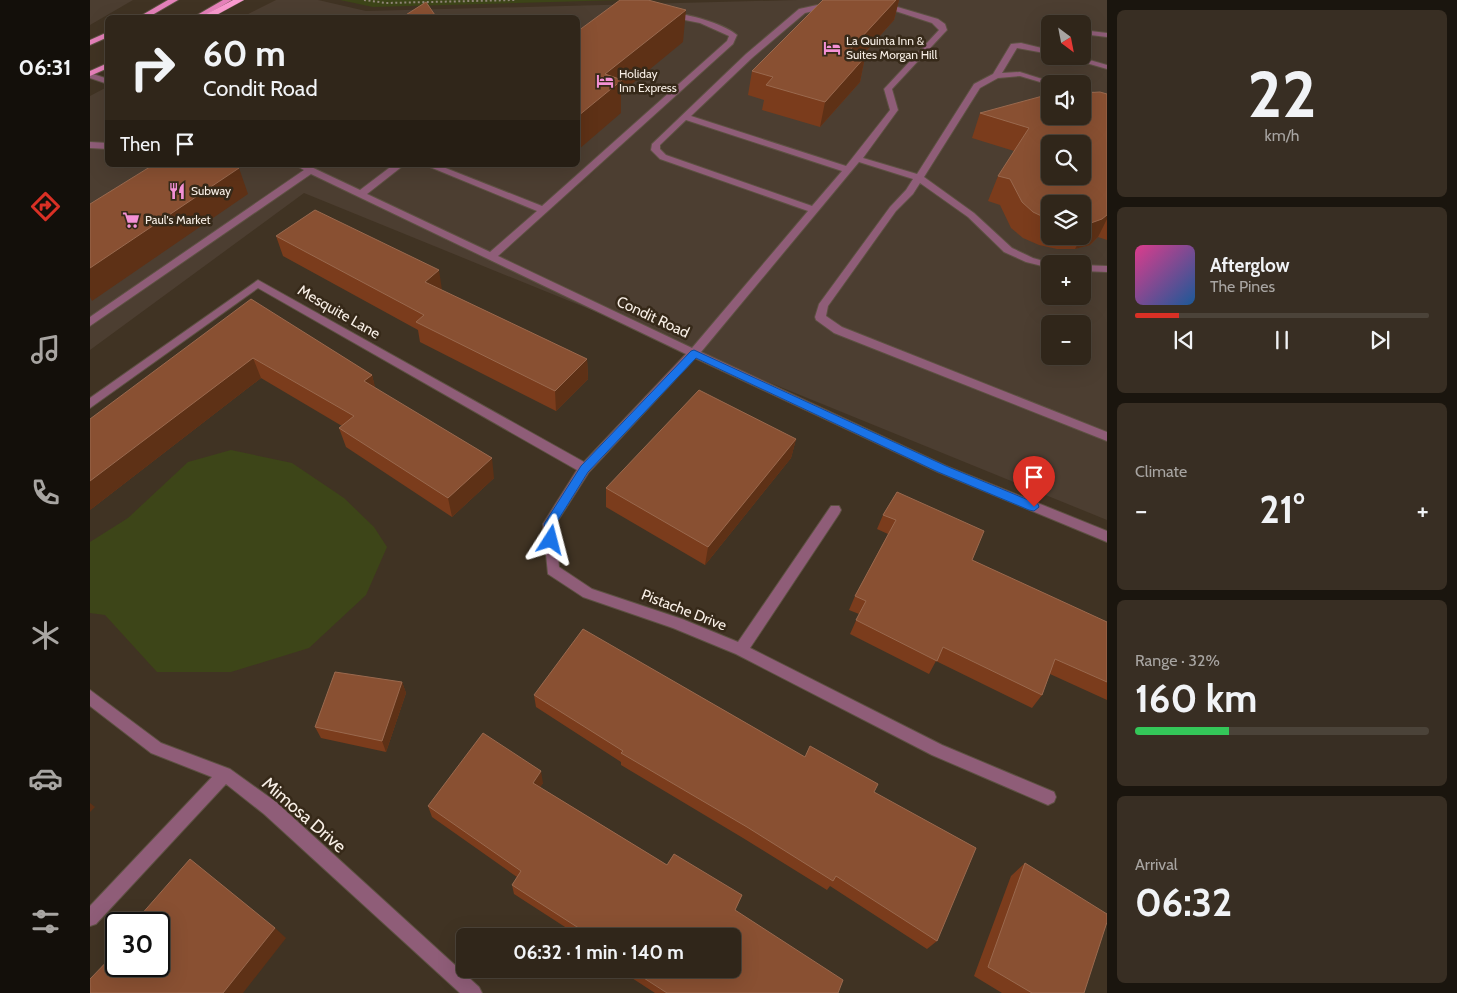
<!DOCTYPE html>
<meta charset="utf-8">
<style>
:root{--surface:#30261a;--page:#382e23;--text:#f1f3f6;--muted:#a8a5a2;--line:#4b4339;--accent:#d93025}
body{margin:0;font-family:Cabin,sans-serif;background:var(--page);color:var(--text);height:100vh;display:flex;flex-direction:column;font-size:19px;white-space:nowrap}
*{box-sizing:border-box;margin:0}
p{font-size:16px;color:var(--muted)}
.icon{flex:none;width:28px;height:28px;fill:none;stroke:currentColor;stroke-width:2;stroke-linecap:round;stroke-linejoin:round}
.map{position:relative;flex:1;overflow:hidden}
.panel{display:flex;flex-direction:column;gap:10px;padding:10px;background:#1a150e;width:350px}
.panel>*{flex:none}
.banner{position:absolute;left:15px;top:15px;width:475px;height:152px;border-radius:8px;box-shadow:0 5px 20px #0002,0 0 0 1px var(--line);background:#30261a;color:var(--text);overflow:hidden}
.needle{width:32px;rotate:148deg}
.buttons{position:absolute;left:951px;top:15px;display:grid;gap:10px}
.buttons a{display:grid;place-items:center;width:50px;height:50px;border-radius:8px;background:var(--surface);box-shadow:0 5px 20px #0002,0 0 0 1px var(--line);font-size:25px}
.speed{position:absolute;left:15px;top:912px;display:flex;gap:10px;font-size:25px;font-weight:700;text-align:center}
.speed>*{display:grid;place-content:center;width:65px;height:65px;border-radius:50%;background:var(--surface);box-shadow:0 5px 20px #0002,0 0 0 1px var(--line);line-height:1}
.speed .limit{border:2px solid #111;border-radius:8px;background:#fff;color:#111}
.pin{position:absolute;display:grid;place-items:center;width:42px;height:42px;color:#fff;margin:-51px -21px;border-radius:50% 50% 50% 0;rotate:-45deg;box-shadow:0 0 5px #0007}
.pin .icon{rotate:45deg}
.me{position:absolute;width:55px;margin:-28px;rotate:9deg;stroke-linejoin:round;filter:drop-shadow(0 0 4px #0008)}
.turn{display:flex;align-items:center;gap:18px;height:105px;padding:0 15px;font-size:22px}
.turn .icon{width:65px;height:65px;stroke-width:2.5}
.turn b{display:block;font-size:35px;line-height:42px}
.then{display:flex;align-items:center;height:48px;padding:0 15px;background:#0003;gap:10px;font-size:19px}
.big{font-size:38px;font-weight:700;line-height:1.1}
.panel .tile{flex:1;display:flex;flex-direction:column;justify-content:center;gap:8px;min-width:0;padding:0 18px;border-radius:8px;background:var(--page)}
.panel .dial{align-items:center;gap:0}
.dial b{font-size:65px;line-height:1}
.song{display:flex;align-items:center;gap:15px}
.cover{width:60px;height:60px;border-radius:8px;background:linear-gradient(135deg,hsl(330 70% 55%),hsl(210 70% 35%))}
.played{height:5px;border-radius:2px;background:linear-gradient(90deg,var(--accent) 15%,var(--line) 15%)}
.keys{display:flex;justify-content:space-around;direction:ltr}
.heat{display:flex;justify-content:space-between;align-items:center;font-size:28px;direction:ltr}
.charge{height:8px;border-radius:4px;background:linear-gradient(90deg,#34c759 32%,var(--line) 0)}
.trip{position:absolute;left:366px;top:928px;width:285px;height:50px;border-radius:8px;background:var(--surface);box-shadow:0 5px 20px #0002,0 0 0 1px var(--line);font-weight:700;line-height:50px;text-align:center}
main{display:flex;flex:1;min-height:0}
.tab-bar{display:flex;flex-direction:column;width:90px;justify-content:space-around;align-items:center;background:#130f0a;color:var(--muted)}
.tab-bar .icon{width:35px;height:35px}
.tab-bar .selected{color:var(--accent)}
.tab-bar b{font-size:22px;color:var(--text)}
.map>svg:first-child{display:block}
.commercial{fill:#4c3e31;fill-rule:evenodd}
.green{fill:#3d4518}
.lines{fill:none;stroke-linecap:round;stroke-linejoin:round}
.minor-casing{stroke:#5d5142;stroke-width:2}
.major-casing{stroke:#5d5142;stroke-width:2}
.highway-casing{stroke:#5d5142;stroke-width:1}
.path{stroke:#908578;stroke-width:2;stroke-dasharray:2 2.5;stroke-linecap:butt}
.minor{fill:#8f5d78;fill-rule:evenodd}
.major{fill:#e581ba;fill-rule:evenodd}
.highway{fill:#fa9acf;fill-rule:evenodd}
.wall{fill:#7b3c1c;fill-rule:evenodd}
.shaded-wall{fill:#5e3116}
.building{fill:#895032;stroke:#9a694e;fill-rule:evenodd}
.route{fill:#1a73e8;stroke:#114b97}
.labels{text-anchor:middle;stroke-width:5;stroke-linejoin:round;paint-order:stroke}
.far-poi-label{font-size:12px;fill:#f8efe6;stroke:#362919;text-anchor:start}
.street-label{font-size:15px;fill:#f8efe6;stroke:#362919}
.near-street-label{font-size:18px;fill:#f8efe6;stroke:#362919}
</style>
<main>
<nav class="tab-bar">
<b>06:31</b>
<svg class="icon selected" aria-label="directions" viewBox="0 0 24 24"><path d="M12 3l9 9-9 9-9-9zM9 14v-3h6M13 9l2 2-2 2"/></svg>
<svg class="icon" aria-label="music" viewBox="0 0 24 24"><path d="M9 18V5l10-2v13"/><circle cx="6" cy="18" r="3"/><circle cx="16" cy="16" r="3"/></svg>
<svg class="icon" aria-label="phone" viewBox="0 0 24 24"><path d="M5 4h4l2 5-3 2q2 4 5 5l2-3 5 2v4C11 20 4 13 5 4z"/></svg>
<svg class="icon" aria-label="climate" viewBox="0 0 24 24"><path d="M12 3v18M4 7l16 10M4 17L20 7"/></svg>
<svg class="icon" aria-label="car" viewBox="0 0 24 24"><path d="M5 17H2v-5l4-1 3-4h7l3 4 3 1v5h-3M9 17h6M6 11h13"/><circle cx="7" cy="17" r="2"/><circle cx="17" cy="17" r="2"/></svg>
<svg class="icon" aria-label="filters" viewBox="0 0 24 24"><path d="M4 7h16M4 17h16"/><circle cx="9" cy="7" r="2"/><circle cx="15" cy="17" r="2"/></svg>
</nav>
<div class="map">
<svg width="1017" height="993" viewBox="0 0 1017 993">
<rect width="100%" height="100%" fill="#403323"/>
<path class="commercial" d="M0,0H43L0,25Z
M186,0H228L276,11L708,0H1017V520L214,193L0,350V96L17,87L18,165H488V18L152,17ZM960,24H992V56H960ZM960,84H992V116H960ZM960,144H992V176H960ZM960,204H992V236H960ZM960,264H992V296H960ZM960,324H992V356H960Z"/>
<path class="green" d="M250,0H531L283,7Z
M141,450L202,463L254,498L284,527L297,547L276,595L219,648L141,672H67L15,615L0,613V542L38,518L98,462Z"/>
<g class="lines">
<g class="minor-casing">
<path id="minor" d="M741,2H744V6L715,13L662,58L601,116L756,166L800,110L794,89L849,30L842,23L787,5L794,3L848,19L855,24L857,30L802,89L808,110L773,158L827,174L884,84L903,74L921,44L931,43L960,50V54L927,48L912,73L930,72L968,84H960V85L930,76L908,78L890,88L834,177L884,213L922,248L943,258L964,264H960V268L936,262L914,252L878,217L830,183L823,194L806,211L738,306L736,316L752,327L1017,432V441L744,333L726,320L725,317L729,304L800,207L816,190L823,179L769,162L611,352L856,466L1017,531V542L848,472L605,358L499,472L465,525L469,567L502,589L592,619L648,642L741,506H749L751,510L749,514L660,648L852,745L964,792L966,797L964,802L958,805L842,755L646,654L583,628L493,597L458,574L453,524L487,470L168,288L0,408V398L168,280L494,462L596,354L221,174L0,326V317L214,170L205,165H217L270,190L303,165H314L277,194L400,252L447,211L335,165H348L452,206L637,41L639,36L610,23L575,16C588,8 636,25 647,35L643,44L408,256L602,348L718,211L570,159L561,150L562,144L656,54L709,9ZM596,120L752,171L722,206L576,155L570,149V145Z
M992,30L1017,33V37L992,34Z
M972,56H986L1017,65V69Z
M0,73L18,79V84L0,78Z
M992,90L1017,96V102L992,95Z
M0,142L18,143V149L0,148Z
M992,265L1017,266V272L992,271Z
M0,690L71,743L140,769L186,802L389,987L392,993H370L174,814L136,784L6,924L0,926V906L122,777L61,753L0,706Z"/>
</g>
<g class="major-casing">
<path id="major" d="M78,0H88L57,18H47Z
M133,0H142L111,18H102Z
M18,32V37L0,45V40Z
M18,63V68L0,76V71Z"/>
</g>
<g class="highway-casing">
<path id="highway" d="M143,0H154L121,18H109Z"/>
</g>
<path class="path" d="M274,0L296,3L425,0"/>
<use href="#minor" class="minor"/>
<use href="#major" class="major"/>
<use href="#highway" class="highway"/>
</g>
<path class="wall" d="M733,0H809L804,20L772,56L775,57L770,82L730,127L672,110L674,100L658,95L662,71Z
M1017,94V240L1008,237L1000,245L985,249H967L949,245L933,238L921,228L910,205L898,201L908,176L924,151L882,138L890,113ZM960,204H992V236H960Z
M186,236L352,290L497,359L498,379L466,411L330,342L328,330L193,256Z
M161,299L282,375L285,388L404,478L362,517L256,447L249,428L252,426L171,378L0,510Z
M706,439L701,458L615,565L516,507V488Z
M807,492L882,560L1017,622V700L960,674L952,695L942,708L846,661L839,674L760,634L769,614L759,610L765,596L798,534L787,529L793,515Z
M312,682L316,693L296,752L231,738L225,727Z
M444,695L715,757L784,792L847,941L837,949L740,886L737,890L653,838L531,765V762L446,707Z
M453,783L450,787L577,865L652,895L645,910L748,993H565L528,969H642V936H489L424,894L422,885L427,877L342,817L338,806Z
M935,863L994,993H912L884,976L921,876Z"/>
<path class="shaded-wall" d="M806,0H809L804,20L753,77L758,52Z
M596,10L593,42L531,93V113L488,150V116L515,74Z
M775,57L770,82L730,127L735,102Z
M149,168L158,194L2,301L0,297V268Z
M1017,215V219L1008,237L1000,245L985,249L992,236V234L998,224Z
M349,270L352,290L335,282Z
M163,358L171,378L0,510V481Z
M497,359L498,379L466,411L465,391Z
M282,375L287,395L274,381Z
M706,439L701,458L615,565L618,547Z
M402,458L404,478L362,517L358,498Z
M312,682L316,693L296,752L292,741Z
M451,771L453,783L445,794L443,783Z
M0,803L5,807L0,812Z
M185,928L196,938L153,993H133Z"/>
<path class="building" d="M530,0H558L596,10L515,74L532,80L488,116V31Z
M733,0H806L758,52L775,57L735,102L676,85L683,77L662,71Z
M336,2L347,18H311Z
M1010,92L1017,94V215L1012,219L998,224H992V204H960V220L943,212L932,202L920,179L908,176L939,128L890,113L960,94V116H992V93ZM960,144H992V176H960Z
M63,165H141L149,168L0,268V204Z
M225,210L349,270L335,282L497,359L465,391L326,322L334,315L186,236Z
M161,299L282,375L274,381L402,458L358,498L249,428L264,416L163,358L0,481V419Z
M609,390L706,439L618,547L516,488Z
M807,492L894,531L882,560L1017,622V682L965,659L952,695L853,647L847,661L766,620L776,601L765,596L806,520L793,515Z
M493,629L715,757L720,746L788,784L784,792L886,848L847,941L746,876L743,881L657,827L531,753L533,751L444,695Z
M245,672L312,682L292,741L225,727Z
M393,733L451,771L443,783L577,865L584,854L652,895L645,910L753,980L748,993H577L540,969H642V936H501L422,885L431,871L338,806Z
M100,859L185,928L133,993H0V979L26,952V966H69V924H43Z
M935,863L1017,914V922L994,993H942L898,967Z"/>
<path class="route" d="M604,350L856,466L948,504L949,507L944,511L939,510L848,472L606,358L498,472L465,525L467,540L465,543H457L454,524L491,466L601,351Z"/>
<defs>
<g id="hotel-bare" transform="scale(1.35)"><path d="M-6-4.5h1.5V1H6V5H4.5V3h-9V5H-6ZM-4 0a1.8 1.8 0 1 1 3.6 0ZM.5 0V-2.5h3Q6-2.5 6 0Z" fill="#f391d5" stroke="#362919" stroke-width="2.5" paint-order="stroke"/></g>
<g id="restaurant-bare" transform="scale(1.35)"><path d="M-5-6h1v4h1v-4h1v4h1v-4h1v5L-1.5 .5V6h-2V.5L-5-1ZM5-6V6H3V1.5H1.5Q1.5-4 5-6Z" fill="#f391d5" stroke="#362919" stroke-width="2.5" paint-order="stroke"/></g>
<g id="supermarket-bare" transform="scale(1.35)"><path d="M-6-5.5h2.5l.6 2H6L4.5 2H-2.5L-4.4-4H-6ZM-1.5 3.2a1.3 1.3 0 1 0 .1 0ZM3 3.2a1.3 1.3 0 1 0 .1 0Z" fill="#f391d5" stroke="#362919" stroke-width="2.5" paint-order="stroke"/></g>
</defs>
<g fill-rule="evenodd">
<use href="#hotel-bare" x="742" y="48"/>
<use href="#hotel-bare" x="515" y="81"/>
<use href="#restaurant-bare" x="87" y="191"/>
<use href="#supermarket-bare" x="41" y="220"/>
</g>
<g class="labels">
<g class="far-poi-label">
<text x="756" y="45">La Quinta Inn &amp;<tspan x="756" dy="14">Suites Morgan Hill</tspan></text>
<text x="529" y="78">Holiday<tspan x="529" dy="14">Inn Express</tspan></text>
<text x="101" y="195">Subway</text>
<text x="55" y="224">Paul's Market</text>
</g>
<g class="street-label">
<text transform="translate(249 312) rotate(30)" y="5">Mesquite Lane</text>
<text transform="translate(563 317) rotate(25)" y="5">Condit Road</text>
<text transform="translate(594 610) rotate(21)" y="5">Pistache Drive</text>
</g>
<g class="near-street-label">
<text transform="translate(214 815) rotate(41)" y="6">Mimosa Drive</text>
</g>
</g>
</svg>
<div class="buttons">
<a><svg class="needle" viewBox="-14 -14 28 28"><path d="M0-13l5 13h-10z" fill="#e53935"/><path d="M0 13l5-13h-10z" fill="#a8a5a2"/></svg></a>
<a><svg class="icon" aria-label="sound" viewBox="0 0 24 24"><path d="M4 9h4l5-4v14l-5-4H4zM17 9q2 3 0 6"/></svg></a>
<a><svg class="icon" aria-label="search" viewBox="0 0 24 24"><circle cx="10" cy="10" r="6"/><path d="M15 15l6 6"/></svg></a>
<a><svg class="icon" aria-label="layers" viewBox="0 0 24 24"><path d="M12 4l9 5-9 5-9-5zM3 14l9 5 9-5"/></svg></a>
<a>+</a>
<a>−</a>
</div>
<div class="speed"><div class="limit">30</div></div>
<div class="pin" style="left:944px;top:507px;background:#d93025"><svg class="icon" aria-label="arrive" viewBox="0 0 24 24"><path d="M6 21V4h12l-3 4 3 4H6"/></svg></div>
<svg class="me" style="left:461px;top:540px" viewBox="-20 -20 40 40"><path d="M0-17L14 15 0 8-14 15z" fill="#1a73e8" stroke="#fff" stroke-width="4"/></svg>
<div class="trip">06:32 · 1 min · 140 m</div>
<div class="banner">
<div class="turn"><svg class="icon" aria-label="right" viewBox="0 0 24 24"><path d="M7 20v-9h11M14 6l5 5-5 5"/></svg><div><b>60 m</b>Condit Road</div></div>
<div class="then">Then<svg class="icon" aria-label="arrive" viewBox="0 0 24 24"><path d="M6 21V4h12l-3 4 3 4H6"/></svg></div>
</div>
</div>
<section class="panel">
<div class="tile dial"><b>22</b><p>km/h</p></div>
<div class="tile">
<div class="song"><i class="cover"></i><div><b>Afterglow</b><p>The Pines</p></div></div>
<div class="played"></div>
<div class="keys"><svg class="icon" aria-label="previous" viewBox="0 0 24 24"><path d="M18 5L8 12l10 7zM5 5v14"/></svg><svg class="icon" aria-label="pause" viewBox="0 0 24 24"><path d="M8 5v14M16 5v14"/></svg><svg class="icon" aria-label="next" viewBox="0 0 24 24"><path d="M6 5l10 7-10 7zM19 5v14"/></svg></div>
</div>
<div class="tile"><p>Climate</p>
<div class="heat"><a>−</a><b class="big">21°</b><a>+</a></div>
</div>
<div class="tile"><p>Range · 32%</p><b class="big">160 km</b><div class="charge"></div></div>
<div class="tile"><p>Arrival</p><b class="big">06:32</b></div>
</section>
</main>
